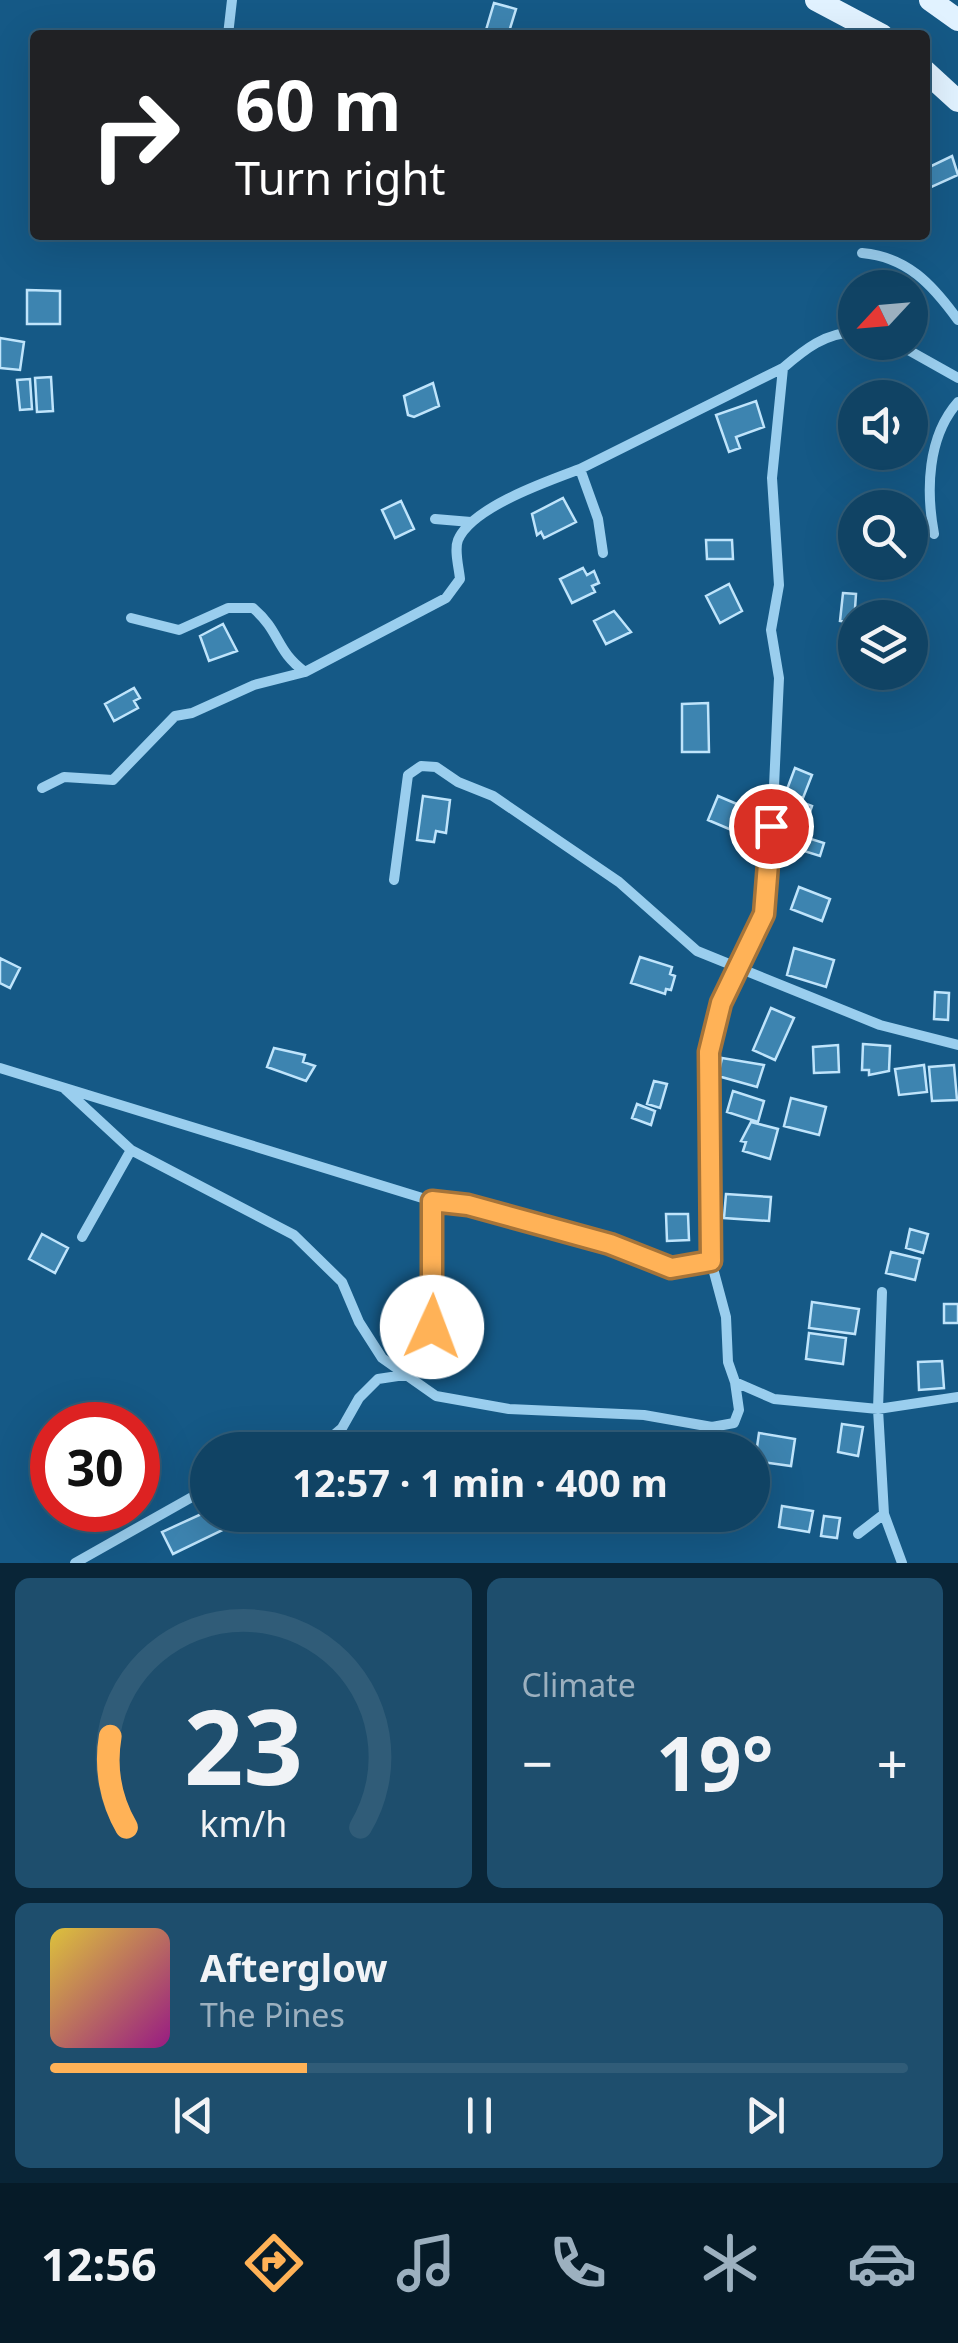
<!DOCTYPE html>
<meta charset="utf-8">
<style>
:root{--surface:#104364;--page:#1e4e6d;--text:#f1f3f6;--muted:#9cb0bf;--line:#305c78;--accent:#ffb257}
body{margin:0;font-family:"Noto Sans",sans-serif;background:var(--page);color:var(--text);height:100vh;display:flex;flex-direction:column;font-size:38px;white-space:nowrap}
*{box-sizing:border-box;margin:0}
p{font-size:32px;color:var(--muted)}
.icon{flex:none;width:55px;height:55px;fill:none;stroke:currentColor;stroke-width:2;stroke-linecap:round;stroke-linejoin:round}
.map{position:relative;height:1563px;overflow:hidden}
.sheet{display:flex;flex-direction:column;gap:15px;padding:15px;background:#092537;flex:1}
.sheet>*{flex:none}
.hud{position:absolute;left:30px;top:30px;width:900px;height:210px;border-radius:10px;box-shadow:0 10px 40px #0002,0 0 0 2px var(--line);background:#202124;color:#fff;overflow:hidden}
.needle{width:65px;rotate:244deg}
.buttons{position:absolute;left:838px;top:270px;display:grid;gap:20px}
.buttons a{display:grid;place-items:center;width:90px;height:90px;border-radius:50%;background:var(--surface);box-shadow:0 10px 40px #0002,0 0 0 2px var(--line);font-size:50px}
.speed{position:absolute;left:30px;top:1402px;display:flex;gap:20px;font-size:50px;font-weight:700;text-align:center}
.speed>*{display:grid;place-content:center;width:130px;height:130px;border-radius:50%;background:var(--surface);box-shadow:0 10px 40px #0002,0 0 0 2px var(--line);line-height:1}
.speed .limit{border:15px solid #d22;background:#fff;color:#111}
.pin{position:absolute;display:grid;place-items:center;width:85px;height:85px;color:#fff;margin:-42px;border:5px solid #fff;border-radius:50%;box-shadow:0 2px 10px #0007}
.me{position:absolute;width:110px;margin:-55px;rotate:2deg;stroke-linejoin:round;filter:drop-shadow(0 0 8px #0008)}
.turn{display:flex;align-items:center;gap:35px;height:210px;padding:0 40px;font-size:45px}
.turn .icon{width:130px;height:130px;stroke-width:2.5}
.turn b{display:block;font-size:70px;line-height:85px}
.big{font-size:75px;font-weight:700;line-height:1.1}
.sheet .card{flex:1;display:flex;flex-direction:column;justify-content:center;gap:15px;min-width:0;padding:0 35px;border-radius:15px;background:var(--page)}
.sheet .dial{align-items:center;gap:0}
.dial svg{height:260px;overflow:visible;fill:none;stroke:var(--line);stroke-width:7;stroke-linecap:round;text-anchor:middle}
.dial text{fill:var(--text);stroke:none}
.song{display:flex;align-items:center;gap:30px}
.cover{width:120px;height:120px;border-radius:15px;background:linear-gradient(135deg,hsl(50 70% 55%),hsl(310 70% 35%))}
.played{height:10px;border-radius:5px;background:linear-gradient(90deg,var(--accent) 30%,var(--line) 30%)}
.keys{display:flex;justify-content:space-around;direction:ltr}
.heat{display:flex;justify-content:space-between;align-items:center;font-size:55px;direction:ltr}
.sheet .tiles{flex:1;display:grid;gap:15px;grid-template-columns:1fr 1fr}
.card:last-child{grid-column:span 2}
.trip{position:absolute;left:190px;top:1432px;width:580px;height:100px;border-radius:50px;background:var(--surface);box-shadow:0 10px 40px #0002,0 0 0 2px var(--line);font-weight:700;line-height:100px;text-align:center}
.menu{display:flex;height:160px;justify-content:space-around;align-items:center;background:#061b28;color:var(--muted)}
.menu .icon{width:70px;height:70px}
.menu .on{color:var(--accent)}
.menu b{font-size:45px;color:var(--text)}
.map>svg:first-child{display:block}
.building{fill:#3d84b0;stroke:#bfe4fb;stroke-width:2.5}
.lines{fill:none;stroke-linecap:round;stroke-linejoin:round}
.minor{stroke:#9aceee;stroke-width:10}
.primary{stroke:#e1f2ff;stroke-width:22}
.route-casing{stroke:#a67439;stroke-width:25}
.route{stroke:#ffb257;stroke-width:18}
</style>
<div class="map">
<svg width="958" height="1563" viewBox="0 0 958 1563">
<rect width="100%" height="100%" fill="#155986"/>
<path class="building" d="M494,3L516,9L508,35L486,30Z
M952,156L958,175L927,189L925,169Z
M27,290L60,291V324H27Z
M0,338L24,342L20,370L0,368Z
M51,377L53,411L37,412L35,378Z
M30,379L32,409L20,410L17,380Z
M433,383L439,406L414,417L408,415L404,396Z
M756,401L764,427L736,437L740,448L729,452L716,415Z
M563,498L576,522L544,538L541,532L537,535L532,514Z
M401,501L414,529L395,538L382,510Z
M706,540H732L733,559H707Z
M583,568L587,575L594,571L599,583L592,586L595,592L572,603L560,579Z
M729,584L742,611L720,623L706,596Z
M843,593L856,594L854,623L840,621Z
M614,611L631,632L606,644L594,621Z
M223,624L237,651L209,661L200,636Z
M134,688L140,698L134,701L138,708L114,721L105,704Z
M708,703L709,752H682V704Z
M795,768L812,775L803,798L786,792Z
M423,796L450,800L446,833L436,831L434,842L417,840Z
M718,796L758,813L748,837L708,820Z
M793,799L812,806L805,827L786,821Z
M795,834L824,843L820,856L791,847Z
M799,887L830,899L822,921L791,909Z
M794,948L834,960L826,987L787,975Z
M640,957L672,967L670,974L675,976L671,990L666,989L665,994L631,983Z
M0,958L20,968L10,988L0,983Z
M935,992L949,993L948,1020L934,1019Z
M771,1008L794,1018L775,1060L753,1050Z
M863,1044L890,1046L889,1071L869,1075V1070H862Z
M838,1045L839,1072L814,1073L813,1047Z
M274,1048L305,1055L303,1062L315,1066L306,1081L267,1067Z
M722,1058L764,1065L757,1087L718,1076Z
M924,1065L927,1092L899,1095L895,1069Z
M954,1065L957,1100L932,1101L929,1067Z
M654,1081L667,1084L660,1108L647,1104Z
M733,1091L764,1101L758,1122L727,1112Z
M791,1098L826,1107L819,1135L784,1126Z
M637,1104L655,1111L651,1125L632,1118Z
M751,1122L778,1129L770,1159L743,1151L746,1142L741,1141Z
M726,1194L771,1197L769,1221L724,1218Z
M666,1214H688L689,1240L667,1241Z
M910,1229L928,1234L923,1253L906,1248Z
M42,1234L68,1248L55,1273L29,1259Z
M891,1252L920,1259L915,1280L886,1273Z
M812,1302L859,1309L855,1334L809,1328Z
M944,1304H958V1323H944Z
M809,1333L846,1338L843,1364L806,1359Z
M942,1361L944,1388L919,1390L918,1362Z
M842,1424L863,1427L858,1456L838,1452Z
M759,1433L795,1439L791,1466L755,1461Z
M782,1506L813,1511L809,1532L779,1527Z
M208,1511V1515H224L229,1527L173,1554L162,1532Z
M824,1516L840,1518L837,1538L821,1536Z"/>
<g class="lines">
<path class="minor" d="M228,35L232,0
M862,253C907,257 932,284 958,320
M855,332C825,333 805,349 783,368L772,478L779,585L771,630L779,678L770,873L765,914L721,1003L709,1052L711,1261L726,1317L728,1362L735,1382L774,1399L878,1409L958,1397
M894,342L958,378
M435,519L471,522
M934,534C926,491 927,437 958,402
M603,553L598,519L580,469L783,368
M131,618L179,630L228,608H253C281,632 275,650 305,672
M42,788L64,777L113,780L175,716L192,713L254,685L305,672L446,598L460,579C459,568 454,550 458,540C472,507 548,481 580,469
M394,880L408,775L421,766L436,767L458,782L493,796L619,882L697,951L880,1025L958,1045
M0,1068L432,1201L468,1205L610,1245L671,1268L711,1261
M65,1089L131,1150L294,1235L342,1282L359,1322L382,1358L436,1396L509,1409L644,1415L712,1427L734,1423L739,1410L735,1382
M82,1237L131,1150
M882,1292L878,1409L884,1514L902,1563
M316,1450L342,1428L359,1398L378,1379L411,1374L426,1358L432,1327V1201
M858,1534L884,1514
M75,1563L208,1488"/>
<path class="primary" d="M816,0L882,35
M930,0L958,20
M925,71L958,101"/>
</g>
<g class="lines">
<g class="route-casing">
<path id="route" d="M432,1327V1201L468,1205L610,1244L671,1268L711,1261L709,1052L721,1003L764,914L771,826"/>
</g>
<use href="#route" class="route"/>
</g>
</svg>
<div class="buttons">
<a><svg class="needle" viewBox="-14 -14 28 28"><path d="M0-13l5 13h-10z" fill="#e53935"/><path d="M0 13l5-13h-10z" fill="#9cb0bf"/></svg></a>
<a><svg class="icon" aria-label="sound" viewBox="0 0 24 24"><path d="M4 9h4l5-4v14l-5-4H4zM17 9q2 3 0 6"/></svg></a>
<a><svg class="icon" aria-label="search" viewBox="0 0 24 24"><circle cx="10" cy="10" r="6"/><path d="M15 15l6 6"/></svg></a>
<a><svg class="icon" aria-label="layers" viewBox="0 0 24 24"><path d="M12 4l9 5-9 5-9-5zM3 14l9 5 9-5"/></svg></a>
</div>
<div class="speed"><div class="limit">30</div></div>
<div class="pin" style="left:771px;top:826px;background:#d93025"><svg class="icon" aria-label="arrive" viewBox="0 0 24 24"><path d="M6 21V4h12l-3 4 3 4H6"/></svg></div>
<svg class="me" style="left:432px;top:1327px" viewBox="-20 -20 40 40"><circle r="19" fill="#fff"/><path d="M0-13L10 11 0 6-10 11z" fill="#ffb257"/></svg>
<div class="trip">12:57 · 1 min · 400 m</div>
<div class="hud">
<div class="turn"><svg class="icon" aria-label="right" viewBox="0 0 24 24"><path d="M7 20v-9h11M14 6l5 5-5 5"/></svg><div><b>60 m</b>Turn right</div></div>
</div>
</div>
<section class="sheet">
<div class="tiles">
<div class="card dial"><svg viewBox="0 0 100 80">
<path d="M14 69A42 42 0 1 1 86 69"/>
<path d="M14 69A42 42 0 0 1 9 41" stroke="#ffb257"/>
<text x="50" y="56" font-size="32" font-weight="700">23</text>
<text x="50" y="72" font-size="11">km/h</text>
</svg></div>
<div class="card"><p>Climate</p>
<div class="heat"><a>−</a><b class="big">19°</b><a>+</a></div>
</div>
<div class="card">
<div class="song"><i class="cover"></i><div><b>Afterglow</b><p>The Pines</p></div></div>
<div class="played"></div>
<div class="keys"><svg class="icon" aria-label="previous" viewBox="0 0 24 24"><path d="M18 5L8 12l10 7zM5 5v14"/></svg><svg class="icon" aria-label="pause" viewBox="0 0 24 24"><path d="M8 5v14M16 5v14"/></svg><svg class="icon" aria-label="next" viewBox="0 0 24 24"><path d="M6 5l10 7-10 7zM19 5v14"/></svg></div>
</div>
</div>
</section>
<nav class="menu">
<b>12:56</b>
<svg class="icon on" aria-label="directions" viewBox="0 0 24 24"><path d="M12 3l9 9-9 9-9-9zM9 14v-3h6M13 9l2 2-2 2"/></svg>
<svg class="icon" aria-label="music" viewBox="0 0 24 24"><path d="M9 18V5l10-2v13"/><circle cx="6" cy="18" r="3"/><circle cx="16" cy="16" r="3"/></svg>
<svg class="icon" aria-label="phone" viewBox="0 0 24 24"><path d="M5 4h4l2 5-3 2q2 4 5 5l2-3 5 2v4C11 20 4 13 5 4z"/></svg>
<svg class="icon" aria-label="climate" viewBox="0 0 24 24"><path d="M12 3v18M4 7l16 10M4 17L20 7"/></svg>
<svg class="icon" aria-label="car" viewBox="0 0 24 24"><path d="M5 17H2v-5l4-1 3-4h7l3 4 3 1v5h-3M9 17h6M6 11h13"/><circle cx="7" cy="17" r="2"/><circle cx="17" cy="17" r="2"/></svg>
</nav>
